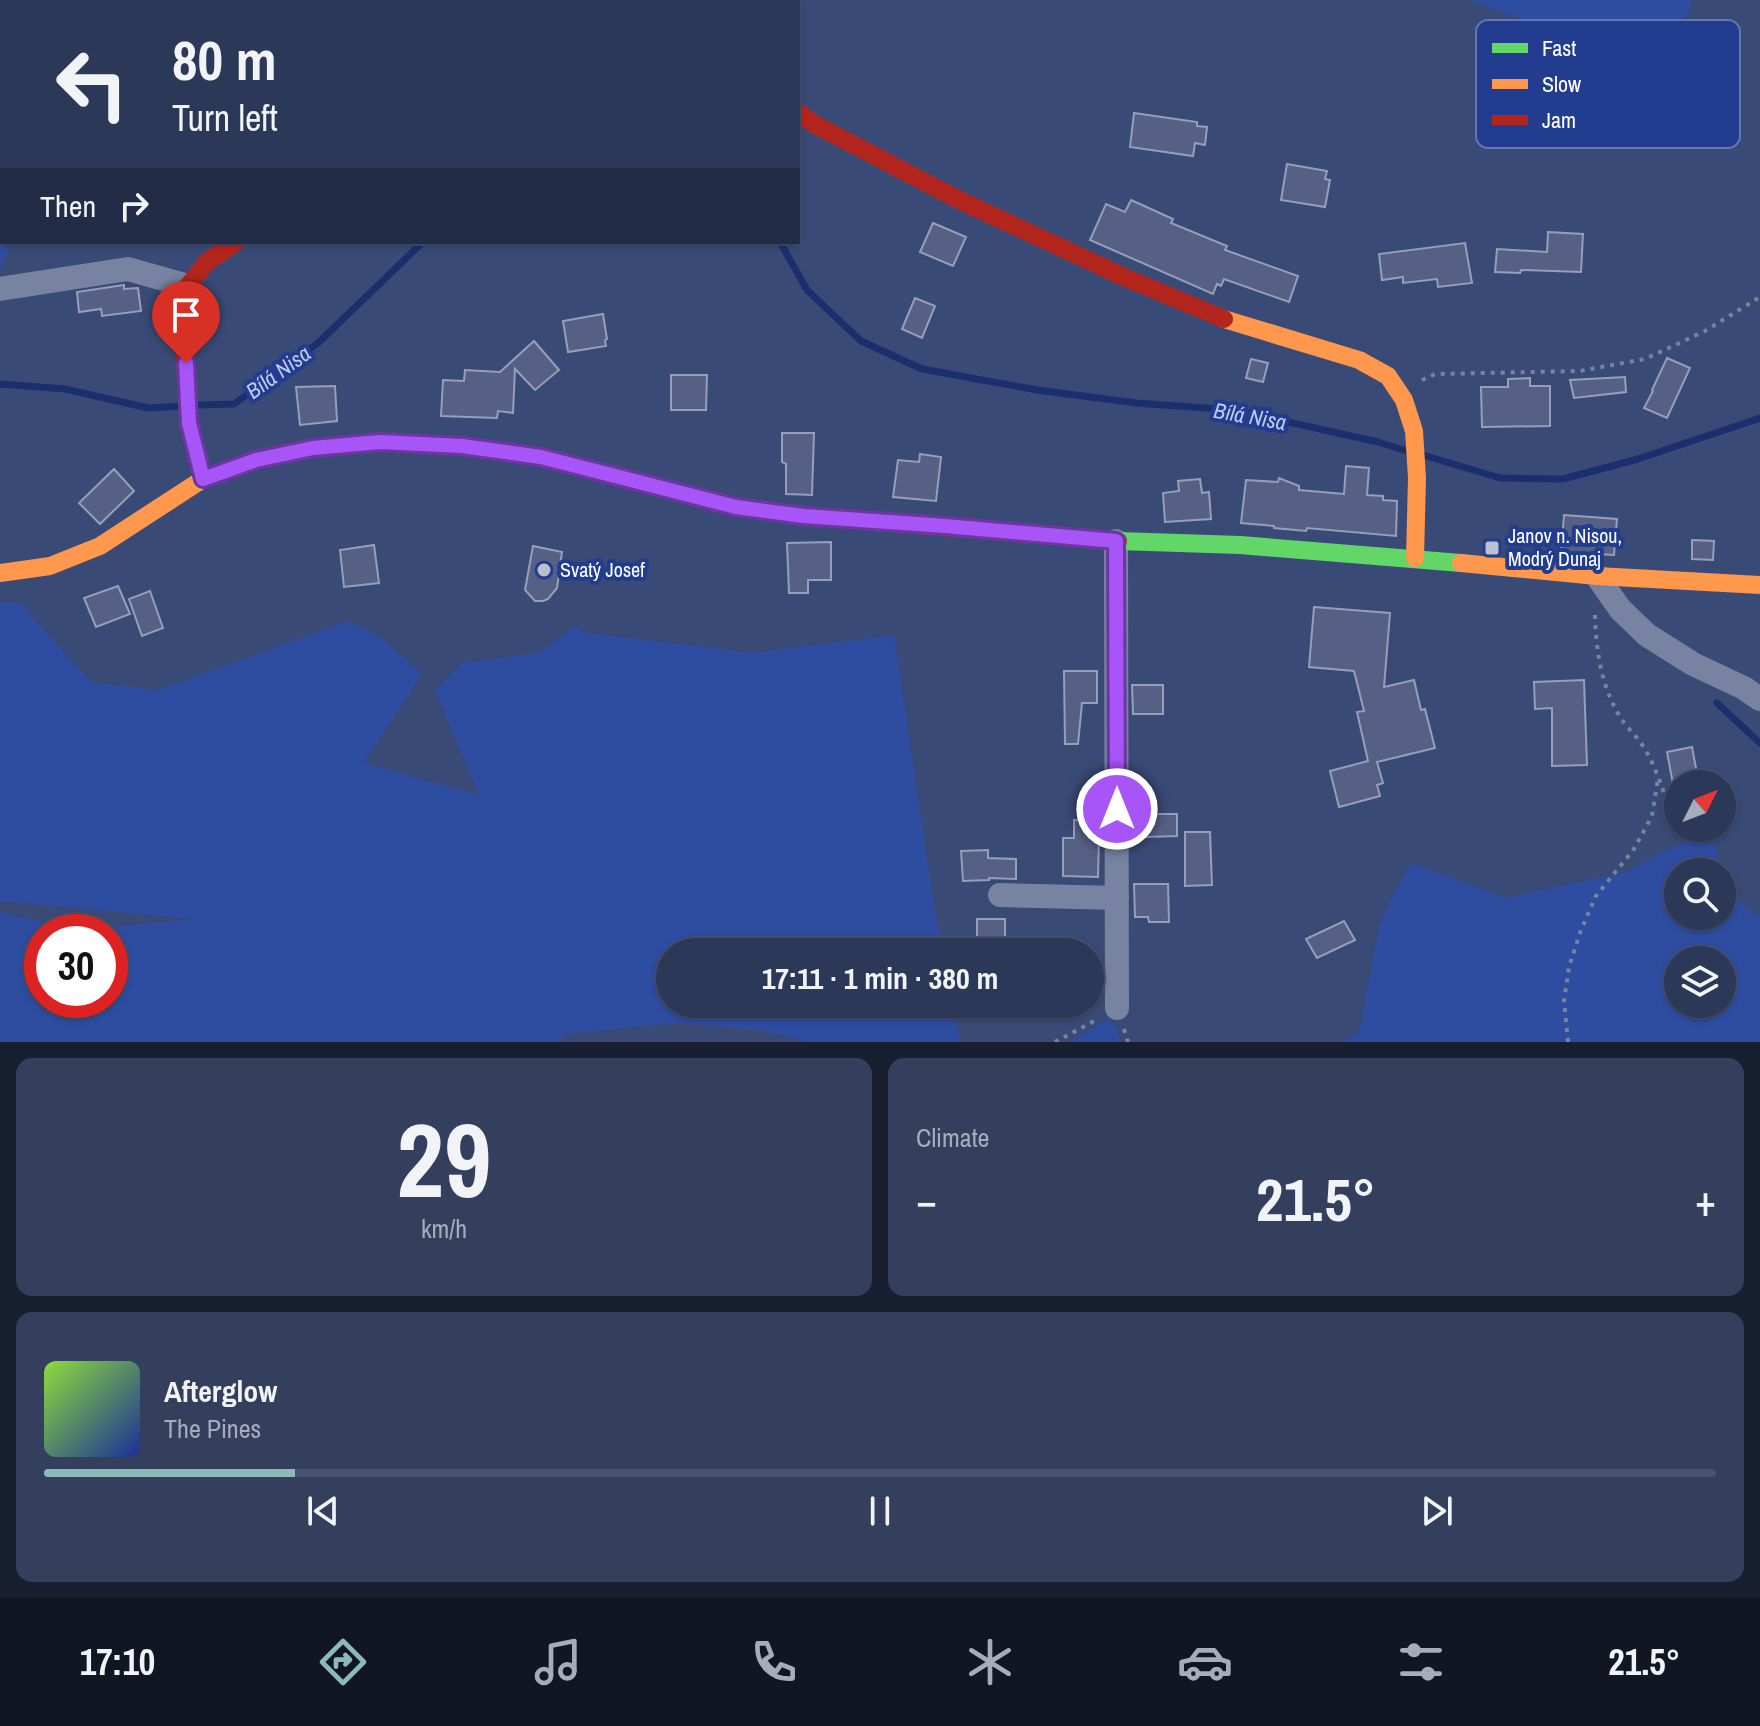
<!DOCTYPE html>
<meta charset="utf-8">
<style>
:root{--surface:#2c3858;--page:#343f5e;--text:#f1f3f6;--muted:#a6acba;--line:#48526e;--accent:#8bbbb9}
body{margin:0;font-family:"Archivo Narrow",sans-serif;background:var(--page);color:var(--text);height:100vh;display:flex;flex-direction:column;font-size:30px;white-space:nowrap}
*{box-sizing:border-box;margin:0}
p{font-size:26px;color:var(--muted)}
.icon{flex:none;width:44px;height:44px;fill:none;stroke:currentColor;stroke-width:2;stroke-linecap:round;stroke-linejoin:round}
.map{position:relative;height:1042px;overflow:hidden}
.sheet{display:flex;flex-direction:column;gap:16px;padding:16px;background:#181f30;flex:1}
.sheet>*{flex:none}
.top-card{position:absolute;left:0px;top:0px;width:800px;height:244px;box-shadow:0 2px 6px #0004,0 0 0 2px var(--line);background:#2c3858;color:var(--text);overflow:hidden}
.needle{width:52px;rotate:48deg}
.fabs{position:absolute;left:1664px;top:770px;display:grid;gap:16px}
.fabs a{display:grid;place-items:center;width:72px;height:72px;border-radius:50%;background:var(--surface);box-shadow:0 2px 6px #0004,0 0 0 2px var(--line);font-size:40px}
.speed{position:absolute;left:24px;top:914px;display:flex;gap:16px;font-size:40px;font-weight:700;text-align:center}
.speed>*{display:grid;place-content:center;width:104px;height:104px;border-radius:50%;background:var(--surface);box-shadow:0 2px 6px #0004,0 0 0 2px var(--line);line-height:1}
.speed .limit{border:12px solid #d22;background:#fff;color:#111}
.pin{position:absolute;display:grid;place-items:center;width:68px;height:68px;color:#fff;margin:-82px -34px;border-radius:50% 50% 50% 0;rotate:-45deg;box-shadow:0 0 8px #0007}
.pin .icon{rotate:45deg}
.me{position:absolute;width:88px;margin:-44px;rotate:0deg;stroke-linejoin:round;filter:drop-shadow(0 0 6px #0008)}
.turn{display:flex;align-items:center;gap:28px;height:168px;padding:0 40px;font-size:36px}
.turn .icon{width:104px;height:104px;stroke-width:2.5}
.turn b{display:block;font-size:56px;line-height:68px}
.then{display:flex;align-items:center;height:76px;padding:0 40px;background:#0003;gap:16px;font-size:30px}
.big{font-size:60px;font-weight:700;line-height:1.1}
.sheet .card{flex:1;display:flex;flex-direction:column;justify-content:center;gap:12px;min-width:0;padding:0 28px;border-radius:16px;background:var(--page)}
.sheet .dial{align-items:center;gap:0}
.dial b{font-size:104px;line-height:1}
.song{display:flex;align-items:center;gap:24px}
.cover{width:96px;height:96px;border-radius:12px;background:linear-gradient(135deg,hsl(90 70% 55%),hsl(230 70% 35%))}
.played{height:8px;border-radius:4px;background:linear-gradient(90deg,var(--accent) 15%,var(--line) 15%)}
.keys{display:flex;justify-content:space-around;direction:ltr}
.heat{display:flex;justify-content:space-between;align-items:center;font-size:44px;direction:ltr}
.sheet .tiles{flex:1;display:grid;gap:16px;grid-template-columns:1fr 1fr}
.card:last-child{grid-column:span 2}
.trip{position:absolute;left:656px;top:938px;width:448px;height:80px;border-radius:40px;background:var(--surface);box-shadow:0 2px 6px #0004,0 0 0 2px var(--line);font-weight:700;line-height:80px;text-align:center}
.dock{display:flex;height:128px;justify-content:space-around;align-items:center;background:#121623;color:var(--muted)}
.dock .icon{width:56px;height:56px}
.dock .on{color:var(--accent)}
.dock b{font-size:36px;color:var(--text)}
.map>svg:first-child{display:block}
.green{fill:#2e4ca0;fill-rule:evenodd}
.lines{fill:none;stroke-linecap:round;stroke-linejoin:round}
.stream{stroke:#1b2f6f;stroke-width:7}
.building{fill:#556084;stroke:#969fb8;stroke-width:2}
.path{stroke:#7783a1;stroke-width:4;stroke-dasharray:4 6;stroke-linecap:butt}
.street{stroke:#7783a1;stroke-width:24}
.fast{stroke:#63d668;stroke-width:18}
.slow{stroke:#ff974d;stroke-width:18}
.jam{stroke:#b3261e;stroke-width:18}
.route-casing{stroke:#6d37a1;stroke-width:20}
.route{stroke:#a855f7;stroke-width:14}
.poi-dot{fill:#bac0cf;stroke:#223d8f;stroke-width:3}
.labels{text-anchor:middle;stroke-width:8;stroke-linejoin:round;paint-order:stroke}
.poi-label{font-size:20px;fill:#fff;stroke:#223d8f;text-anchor:start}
.water-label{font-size:22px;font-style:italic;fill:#beccf3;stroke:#223d8f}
.key{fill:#223d8f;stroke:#6477b1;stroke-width:2}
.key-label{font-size:22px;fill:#fff}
</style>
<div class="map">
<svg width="1760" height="1042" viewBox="0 0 1760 1042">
<rect width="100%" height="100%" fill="#3a4a76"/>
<path class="green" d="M0,0H469L467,2H2V242H11L0,270Z
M1469,0H1692L1669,73Z
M0,602L20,603L91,682L158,690L348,621L379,636L422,674L364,763L479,795L435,691L463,663L539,653L576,625L581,632L753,653L894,635L933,898L943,952H670V1004H953L960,1042H810L754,1029L675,1023L566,1034L560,1042H0V911L5,914L66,926H118L193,919L0,901ZM110,932V1000H42V932Z
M1699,842L1715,845L1720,872H1678V916H1722V877L1745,907L1760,917V1042H1343L1359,1032L1379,926L1392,897L1411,863L1506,898L1626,872L1670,848L1683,843ZM1722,960V1004H1678V960Z
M1108,1018L1116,1028L1122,1042H1070Z"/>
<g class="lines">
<path class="stream" d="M684,2L685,0
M780,242L807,290L861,341L922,369L1037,390L1136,403L1234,410L1378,442L1407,451
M0,384L65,389L148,408L181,406
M198,405L234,404L318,343L423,242
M1423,455L1500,478L1563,479L1638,459L1760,418
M1717,703L1760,743"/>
</g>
<path class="building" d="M1134,113L1197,122V126L1207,127L1205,145L1195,143L1193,156L1130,147Z
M1287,164L1327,171L1325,179L1330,180L1325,207L1281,200Z
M1131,200L1173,219L1171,223L1227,246L1225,250L1298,276L1289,302L1224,279L1221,286L1217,284L1213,294L1090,240L1106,204L1125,212Z
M933,223L966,237L953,266L920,252Z
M1548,232L1583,234L1581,272L1521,270L1520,273L1495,272L1497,249L1547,252Z
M1465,243L1472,283L1438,287L1437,279L1403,283V277L1382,280L1379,254Z
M124,285V289L138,288L141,311L102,316L101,309L79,312L77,292Z
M915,298L935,306L922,338L902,329Z
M603,314L607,339L605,340L606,346L568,352L563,321Z
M534,341L559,370L535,390L515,369L513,413L498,411L497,418L441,416L443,380L464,381L465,370L500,372Z
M1667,358L1690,368L1667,418L1644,408L1653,391L1652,390Z
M1251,359L1268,363L1263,382L1246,378Z
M671,375H707L706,410H671Z
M1625,377L1626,392L1574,398L1570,380Z
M1530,378V386H1550V426L1482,427L1481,387H1508V379Z
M335,386L337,421L300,425L296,387Z
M782,433H814L812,495L786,494V464L782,462Z
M920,454L941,457L936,501L893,497L898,460L919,462Z
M1346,466L1369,468L1367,495L1383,496V500L1397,501L1396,536L1307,528L1306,531L1274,528V526L1241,523L1246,480L1278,482L1279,478L1299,486V490L1344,494Z
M114,469L134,491L100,524L79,503Z
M1200,479L1202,493L1209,492L1211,519L1165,522L1163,493L1179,491L1178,481Z
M1564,515L1617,519L1614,555L1561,552Z
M1692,540L1714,541L1713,560L1692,559Z
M831,542V580H808V593H789L787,543Z
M374,545L379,583L344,587L340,550Z
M533,546L562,552L557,588L548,599L543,601H535L525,590Z
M118,586L130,614L96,627L84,598Z
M150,591L163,628L142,636L129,599Z
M1314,607L1390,613L1384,687L1414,680L1421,710L1425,709L1435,748L1377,762L1383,783L1377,785L1380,796L1339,807L1330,771L1368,761L1357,712L1364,711L1354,671L1309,667Z
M1064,671H1097V703H1082L1078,744H1065Z
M1584,680L1587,765L1552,766V708L1535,709L1534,682Z
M1132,685H1163V714H1133Z
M1692,747L1699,784H1673L1667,752Z
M1135,799H1154V814H1177V836L1147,837V831H1135Z
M1074,820L1096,821V839H1099L1098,877L1063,876V838H1074Z
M1185,832H1210L1212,885L1185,886Z
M988,850V858L1016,859V879L989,878V880L963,881L961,851Z
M1134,884H1168L1169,922H1149L1148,917H1135Z
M977,919H1005V944H977Z
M1344,921L1355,940L1317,958L1306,939Z"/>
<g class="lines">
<path class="path" d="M1422,380L1435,374L1580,371L1645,359L1705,331L1760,297
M1595,615C1596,651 1601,685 1620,717C1626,727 1636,735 1643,746C1654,763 1660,783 1668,803
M1124,1029L1128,1042
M1055,1042L1098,1019
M1568,1042L1564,1001L1569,967L1581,930L1596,896L1634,849L1652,816L1658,778"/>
<path class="street" d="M644,0L647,2
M0,289L128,269L188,286
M1116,541L1117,1008
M1597,576L1620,609L1647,635L1693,664L1744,688L1760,699
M1000,895L1117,898"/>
<path class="fast" d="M1118,541L1240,545L1461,563"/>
<path class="slow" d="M1224,319L1359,360L1388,376L1404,400L1414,431L1417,478L1415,558
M1461,563L1597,576L1760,585
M0,573L50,566L100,546L203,479L256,460L313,448L380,442L462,446L541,457L663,488"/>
<path class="jam" d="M492,2L494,0
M798,112L814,124L959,200L1124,277L1224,319
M203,479L189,423L182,308L188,286L207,262L236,242
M663,488L736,507L804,516L1118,541"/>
</g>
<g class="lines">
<g class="route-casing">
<path id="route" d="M186,363L189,423L203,479L256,460L313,448L380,442L462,446L541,457L736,507L804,516L945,526L1116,541L1117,809"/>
</g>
<use href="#route" class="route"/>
</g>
<g class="poi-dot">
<rect x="1484" y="540" width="16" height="16" rx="4"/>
<circle cx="544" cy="570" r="8"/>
</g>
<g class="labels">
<g class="poi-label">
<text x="1508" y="543">Janov n. Nisou,<tspan x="1508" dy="23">Modrý Dunaj</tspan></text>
<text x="560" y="577">Svatý Josef</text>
</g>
<g class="water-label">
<text transform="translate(278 372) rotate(-36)" y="8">Bílá Nisa</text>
<text transform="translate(1250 416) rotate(10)" y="8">Bílá Nisa</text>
</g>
</g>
<rect x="1476" y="20" width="264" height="128" rx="12" class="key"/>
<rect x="1492" y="43" width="36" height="10" fill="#63d668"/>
<rect x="1492" y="79" width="36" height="10" fill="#ff974d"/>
<rect x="1492" y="115" width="36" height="10" fill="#b3261e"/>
<g class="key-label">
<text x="1542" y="56">Fast</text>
<text x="1542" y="92">Slow</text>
<text x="1542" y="128">Jam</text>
</g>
</svg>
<div class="fabs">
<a><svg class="needle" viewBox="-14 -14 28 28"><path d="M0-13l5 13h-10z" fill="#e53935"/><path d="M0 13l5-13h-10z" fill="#a6acba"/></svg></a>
<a><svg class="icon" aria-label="search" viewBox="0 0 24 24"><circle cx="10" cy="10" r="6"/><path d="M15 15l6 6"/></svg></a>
<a><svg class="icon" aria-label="layers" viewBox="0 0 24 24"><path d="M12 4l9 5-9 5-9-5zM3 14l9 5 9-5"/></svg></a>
</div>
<div class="speed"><div class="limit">30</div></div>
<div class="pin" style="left:186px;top:363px;background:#d93025"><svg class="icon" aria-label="arrive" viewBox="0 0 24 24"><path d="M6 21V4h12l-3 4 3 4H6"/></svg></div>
<svg class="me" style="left:1117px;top:809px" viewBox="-20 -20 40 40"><circle r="17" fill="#a855f7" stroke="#fff" stroke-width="3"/><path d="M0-11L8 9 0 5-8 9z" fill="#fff"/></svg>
<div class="trip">17:11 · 1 min · 380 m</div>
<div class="top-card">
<div class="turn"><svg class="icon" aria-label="left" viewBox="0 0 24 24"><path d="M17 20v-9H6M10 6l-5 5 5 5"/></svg><div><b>80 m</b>Turn left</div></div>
<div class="then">Then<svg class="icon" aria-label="right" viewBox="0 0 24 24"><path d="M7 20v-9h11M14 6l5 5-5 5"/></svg></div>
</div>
</div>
<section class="sheet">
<div class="tiles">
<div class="card dial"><b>29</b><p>km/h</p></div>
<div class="card"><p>Climate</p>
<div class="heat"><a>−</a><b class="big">21.5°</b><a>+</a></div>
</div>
<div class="card">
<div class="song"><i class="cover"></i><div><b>Afterglow</b><p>The Pines</p></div></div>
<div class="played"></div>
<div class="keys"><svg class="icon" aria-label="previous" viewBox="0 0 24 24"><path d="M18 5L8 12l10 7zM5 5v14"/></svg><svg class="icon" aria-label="pause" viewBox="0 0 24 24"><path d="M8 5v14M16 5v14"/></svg><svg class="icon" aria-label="next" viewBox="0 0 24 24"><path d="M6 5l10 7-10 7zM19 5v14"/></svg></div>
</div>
</div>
</section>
<nav class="dock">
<b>17:10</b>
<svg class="icon on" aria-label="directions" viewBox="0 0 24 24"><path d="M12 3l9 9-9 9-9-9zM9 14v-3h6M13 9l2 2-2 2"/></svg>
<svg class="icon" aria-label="music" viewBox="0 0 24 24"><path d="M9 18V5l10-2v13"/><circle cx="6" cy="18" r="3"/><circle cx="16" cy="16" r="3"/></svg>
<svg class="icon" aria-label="phone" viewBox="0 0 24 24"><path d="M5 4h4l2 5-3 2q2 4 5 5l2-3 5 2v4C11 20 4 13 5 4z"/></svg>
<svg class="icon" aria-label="climate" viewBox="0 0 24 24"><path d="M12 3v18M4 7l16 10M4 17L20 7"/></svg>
<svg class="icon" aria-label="car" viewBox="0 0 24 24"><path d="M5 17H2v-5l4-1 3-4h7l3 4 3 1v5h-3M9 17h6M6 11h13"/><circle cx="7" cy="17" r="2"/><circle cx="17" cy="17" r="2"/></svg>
<svg class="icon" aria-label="filters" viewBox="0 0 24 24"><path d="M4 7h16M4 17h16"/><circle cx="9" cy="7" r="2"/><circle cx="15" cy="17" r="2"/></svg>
<b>21.5°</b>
</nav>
